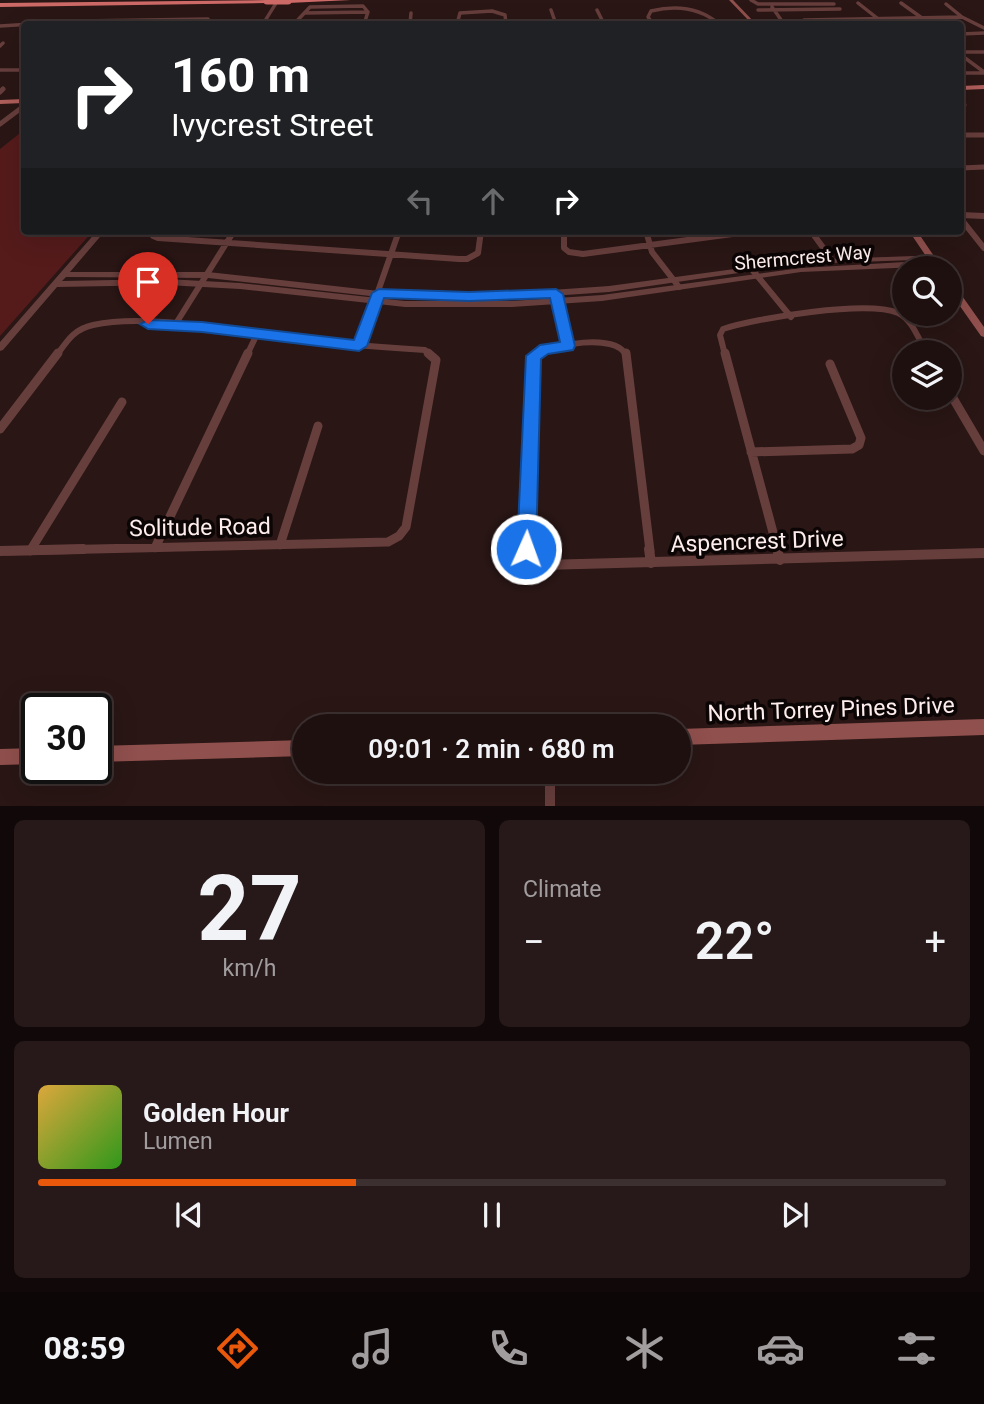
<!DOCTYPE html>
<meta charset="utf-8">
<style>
:root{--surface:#1f1010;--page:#271919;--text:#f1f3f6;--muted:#a19d9f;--line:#3c3030;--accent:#ea580c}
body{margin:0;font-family:Roboto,sans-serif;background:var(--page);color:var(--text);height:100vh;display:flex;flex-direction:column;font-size:26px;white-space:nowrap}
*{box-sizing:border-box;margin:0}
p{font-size:23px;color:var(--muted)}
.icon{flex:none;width:38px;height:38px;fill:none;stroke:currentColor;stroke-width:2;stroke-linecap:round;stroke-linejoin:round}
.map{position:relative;height:806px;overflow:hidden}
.sheet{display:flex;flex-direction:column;gap:14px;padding:14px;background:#110909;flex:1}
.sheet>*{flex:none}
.hud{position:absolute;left:21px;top:21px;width:943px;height:214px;border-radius:7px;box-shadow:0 7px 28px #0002,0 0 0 2px var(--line);background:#202124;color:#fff;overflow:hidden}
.buttons{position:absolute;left:892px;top:256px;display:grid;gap:14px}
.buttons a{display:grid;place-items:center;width:70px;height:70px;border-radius:50%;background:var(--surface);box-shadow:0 7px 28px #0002,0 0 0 2px var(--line);font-size:35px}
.speed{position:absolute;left:21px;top:693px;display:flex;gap:14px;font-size:35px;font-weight:700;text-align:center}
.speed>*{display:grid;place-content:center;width:91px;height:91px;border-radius:50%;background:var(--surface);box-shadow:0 7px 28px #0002,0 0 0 2px var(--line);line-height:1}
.speed .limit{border:4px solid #111;border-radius:10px;background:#fff;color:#111}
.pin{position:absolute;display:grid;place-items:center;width:60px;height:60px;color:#fff;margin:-72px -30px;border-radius:50% 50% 50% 0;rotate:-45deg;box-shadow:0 0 7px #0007}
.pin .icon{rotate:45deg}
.me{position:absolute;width:77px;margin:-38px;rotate:2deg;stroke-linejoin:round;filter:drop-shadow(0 0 5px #0008)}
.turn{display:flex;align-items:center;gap:24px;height:147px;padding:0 35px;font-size:32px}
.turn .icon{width:91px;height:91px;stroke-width:2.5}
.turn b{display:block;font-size:49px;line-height:60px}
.lanes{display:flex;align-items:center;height:66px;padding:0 35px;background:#0003;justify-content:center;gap:35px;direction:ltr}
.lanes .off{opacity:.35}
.big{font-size:52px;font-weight:600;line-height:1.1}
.sheet .widget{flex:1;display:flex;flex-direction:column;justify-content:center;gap:10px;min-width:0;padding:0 24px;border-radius:10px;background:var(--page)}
.sheet .dial{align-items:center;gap:0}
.dial b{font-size:91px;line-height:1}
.song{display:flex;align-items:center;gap:21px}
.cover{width:84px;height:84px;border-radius:10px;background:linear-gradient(135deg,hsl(40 70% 55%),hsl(110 70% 35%))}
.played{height:7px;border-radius:4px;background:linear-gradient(90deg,var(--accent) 35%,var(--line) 35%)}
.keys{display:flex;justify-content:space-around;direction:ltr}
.heat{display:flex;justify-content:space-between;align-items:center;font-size:38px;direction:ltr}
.sheet .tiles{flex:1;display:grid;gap:14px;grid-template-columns:1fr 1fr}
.widget:last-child{grid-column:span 2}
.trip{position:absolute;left:292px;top:714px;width:399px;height:70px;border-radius:35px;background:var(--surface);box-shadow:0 7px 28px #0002,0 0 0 2px var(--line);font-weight:600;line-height:70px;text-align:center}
.tabs{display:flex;height:112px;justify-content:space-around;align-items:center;background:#0c0606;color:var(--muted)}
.tabs .icon{width:49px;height:49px}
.tabs .selected{color:var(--accent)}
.tabs b{font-size:32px;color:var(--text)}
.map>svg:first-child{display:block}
.green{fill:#551b1b}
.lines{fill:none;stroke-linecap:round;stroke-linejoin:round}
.minor-far4{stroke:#663e3c;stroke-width:3.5}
.minor-far3{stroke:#663e3c;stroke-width:5}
.minor-far2{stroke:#663e3c;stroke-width:6}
.minor-far1{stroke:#663e3c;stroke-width:9}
.minor{stroke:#663e3c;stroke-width:10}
.tertiary{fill:#663e3c;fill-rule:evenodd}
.secondary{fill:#90504d;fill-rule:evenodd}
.primary{fill:#af5e5b;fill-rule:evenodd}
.motorway{fill:#cd6a67;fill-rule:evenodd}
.motorway-bridge{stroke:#cd6a67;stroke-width:7}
.route{fill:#1a73e8;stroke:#114b97;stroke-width:2}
.labels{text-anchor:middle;stroke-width:7;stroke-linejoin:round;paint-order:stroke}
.street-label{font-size:19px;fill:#fdeeed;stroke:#0c0505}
.near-street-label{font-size:23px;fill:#fdeeed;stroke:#0c0505}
</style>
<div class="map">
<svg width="984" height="806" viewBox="0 0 984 806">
<rect width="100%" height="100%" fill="#291615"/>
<path class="green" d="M24,130V231H93L0,336V149Z"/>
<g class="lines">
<path class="minor-far4" d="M751,0L758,4H834
M858,3L877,18
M901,3L922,18
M946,4L962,17L984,28
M772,7L784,24
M551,10L556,24
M597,10L604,24
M758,10L840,9
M305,13L368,12
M297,22L365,21
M294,24L310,7L363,6L368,12L364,24
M410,24L411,13
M457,24L460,13L492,11L505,15L506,24
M653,24L648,17L651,11C676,5 699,7 719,24
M807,24L804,20L962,17
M0,26L80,21L208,19L212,24
M961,34L984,33
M0,46L3,43
M961,52H984
M961,55L984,72
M0,70H24
M961,73H984"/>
<path class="minor-far3" d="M0,92L3,89
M961,105H964
M0,124L24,106
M961,135H984
M961,168L984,167"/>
<path class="minor-far2" d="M961,215L984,216
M961,219L984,248
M153,231V236L158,238L459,259H467L478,253L481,231
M564,231V248L569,252L583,254L755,231
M646,231L652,252L679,287
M811,231L832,260
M750,267L791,317
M556,294L568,346
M175,325L234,231
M359,346L399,231
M57,355C67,341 74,329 93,325C147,313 230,331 285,338C332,344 378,347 425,350L430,355
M247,355L257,334
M535,355C553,344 615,333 626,355
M725,355L720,335L723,329C756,318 867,300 898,313C912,319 919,340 926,352"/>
<path class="minor-far1" d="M626,353L650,551
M725,353L778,551
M950,393L984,451
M0,429L58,353
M751,452L852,449L859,445L861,438L830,364
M280,545L318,426
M155,548L248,353
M8,551L388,542L399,536L406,527L436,360L428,353
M30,551L122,402
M528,551L533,356L538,353"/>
<path class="minor" d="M526,549L543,565L984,553
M649,549L651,563
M777,549L780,560
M0,551L83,549
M550,772V806"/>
<path class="tertiary" d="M276,0H280L265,24H261Z
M97,231H105L70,272H208L379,291L492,294L609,286L800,260L914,256L929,258L937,261L936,263L918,267L801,272L602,301L512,307H405L240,289L166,285L57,287L3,350L0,351V342ZM914,260L922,261L801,268L602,295L512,301H405L240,283L166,279L62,281L66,277L208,278L379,297L492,300L609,292L800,264Z"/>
<path class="secondary" d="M729,0H733L756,24H752Z
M909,231H917L942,268H934Z
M950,282L953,283L984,327V337L981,336L950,292Z
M984,719V735L679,745V729Z
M304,740V756L96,762V746Z
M37,748V764L0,765V749Z"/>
<path class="primary" d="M984,85V89L961,90V86Z
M24,99V103L0,104V100Z"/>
<path class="motorway" d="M269,0L267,3L0,7V3Z
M286,0H351L288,3Z"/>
<path class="motorway-bridge" d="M267,1H288"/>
</g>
<path class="route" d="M379,289L469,292L556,289L563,294L575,346L573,350L548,354L541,359L536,549L533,555L526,558L520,555L517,549L526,356L540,345L560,342L550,298L469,301L384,298L367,346L359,351L202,332L148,329L140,324L148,320L202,322L354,340L372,293Z"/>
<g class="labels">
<g class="street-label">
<text transform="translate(803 257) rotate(-5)" y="7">Shermcrest Way</text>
</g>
<g class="near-street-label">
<text transform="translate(200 527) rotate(-1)" y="8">Solitude Road</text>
<text transform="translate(757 541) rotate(-2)" y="8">Aspencrest Drive</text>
<text transform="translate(831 709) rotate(-2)" y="8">North Torrey Pines Drive</text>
</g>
</g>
</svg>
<div class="buttons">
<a><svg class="icon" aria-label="search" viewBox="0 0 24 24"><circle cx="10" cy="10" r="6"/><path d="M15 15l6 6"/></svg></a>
<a><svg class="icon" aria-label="layers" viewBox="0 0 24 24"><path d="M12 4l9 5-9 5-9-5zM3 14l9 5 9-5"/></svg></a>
</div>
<div class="speed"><div class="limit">30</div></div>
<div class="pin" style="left:148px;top:324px;background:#d93025"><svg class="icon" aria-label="arrive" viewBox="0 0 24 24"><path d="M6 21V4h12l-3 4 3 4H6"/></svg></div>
<svg class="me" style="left:526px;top:549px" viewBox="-20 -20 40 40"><circle r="17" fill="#1a73e8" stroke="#fff" stroke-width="3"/><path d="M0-11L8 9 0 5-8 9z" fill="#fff"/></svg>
<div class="trip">09:01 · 2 min · 680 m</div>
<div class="hud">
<div class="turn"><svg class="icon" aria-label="right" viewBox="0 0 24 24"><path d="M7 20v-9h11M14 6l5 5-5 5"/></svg><div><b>160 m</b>Ivycrest Street</div></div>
<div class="lanes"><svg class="icon off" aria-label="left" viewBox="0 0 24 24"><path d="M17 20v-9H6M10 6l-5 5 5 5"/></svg><svg class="icon off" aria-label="ahead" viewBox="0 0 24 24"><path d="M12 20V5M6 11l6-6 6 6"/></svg><svg class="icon" aria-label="right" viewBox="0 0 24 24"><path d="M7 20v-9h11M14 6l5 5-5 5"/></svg></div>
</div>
</div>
<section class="sheet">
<div class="tiles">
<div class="widget dial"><b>27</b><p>km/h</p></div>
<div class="widget"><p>Climate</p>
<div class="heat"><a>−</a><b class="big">22°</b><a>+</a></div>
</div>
<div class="widget">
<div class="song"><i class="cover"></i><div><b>Golden Hour</b><p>Lumen</p></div></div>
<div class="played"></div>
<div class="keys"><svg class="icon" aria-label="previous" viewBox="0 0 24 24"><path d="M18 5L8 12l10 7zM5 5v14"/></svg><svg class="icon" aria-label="pause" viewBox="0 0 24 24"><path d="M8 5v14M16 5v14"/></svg><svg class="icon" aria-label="next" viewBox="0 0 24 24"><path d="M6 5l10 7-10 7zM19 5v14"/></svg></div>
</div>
</div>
</section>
<nav class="tabs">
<b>08:59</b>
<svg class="icon selected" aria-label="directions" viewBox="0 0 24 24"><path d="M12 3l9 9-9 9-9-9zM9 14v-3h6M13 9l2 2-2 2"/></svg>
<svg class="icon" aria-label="music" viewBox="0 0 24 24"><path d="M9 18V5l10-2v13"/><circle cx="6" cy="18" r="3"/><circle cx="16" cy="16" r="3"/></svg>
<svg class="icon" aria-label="phone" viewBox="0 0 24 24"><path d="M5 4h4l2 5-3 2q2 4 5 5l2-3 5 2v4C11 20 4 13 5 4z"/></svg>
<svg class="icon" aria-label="climate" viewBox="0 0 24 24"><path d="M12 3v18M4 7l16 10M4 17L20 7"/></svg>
<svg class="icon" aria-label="car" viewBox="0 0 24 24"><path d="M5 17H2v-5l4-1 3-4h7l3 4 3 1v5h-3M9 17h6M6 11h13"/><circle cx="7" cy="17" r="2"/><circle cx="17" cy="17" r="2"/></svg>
<svg class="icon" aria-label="filters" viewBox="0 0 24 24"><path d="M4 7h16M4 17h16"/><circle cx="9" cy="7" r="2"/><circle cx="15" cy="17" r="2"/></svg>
</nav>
